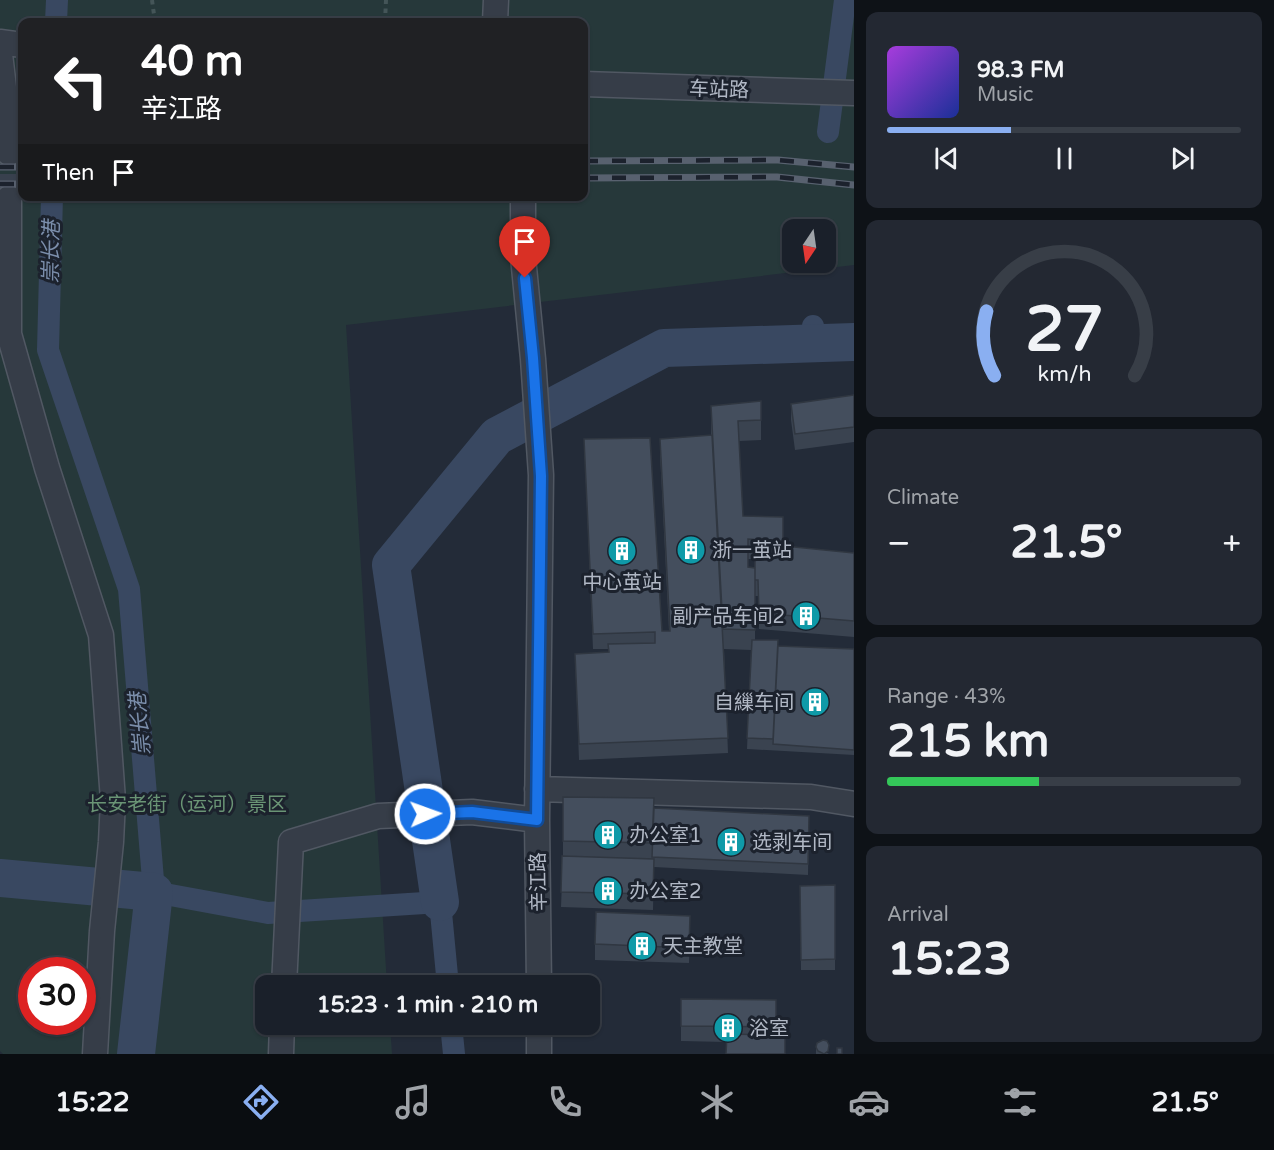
<!DOCTYPE html>
<meta charset="utf-8">
<style>
:root{--surface:#1a202a;--page:#232832;--text:#f1f3f6;--muted:#9fa3a8;--line:#383e47;--accent:#8aaff1}
body{margin:0;font-family:"Varela Round","Noto Sans SC",sans-serif;background:var(--page);color:var(--text);height:100vh;display:flex;flex-direction:column;font-size:22px;white-space:nowrap}
*{box-sizing:border-box;margin:0}
p{font-size:20px;color:var(--muted)}
.icon{flex:none;width:33px;height:33px;fill:none;stroke:currentColor;stroke-width:2;stroke-linecap:round;stroke-linejoin:round}
.map{position:relative;flex:1;overflow:hidden}
.details{display:flex;flex-direction:column;gap:12px;padding:12px;background:#0e1217;width:420px}
.details>*{flex:none}
.banner{position:absolute;left:18px;top:18px;width:570px;height:183px;border-radius:12px;box-shadow:0 2px 4px #0004,0 0 0 2px var(--line);background:#202124;color:#fff;overflow:hidden}
.needle{width:39px;rotate:193deg}
.buttons{position:absolute;left:782px;top:219px;display:grid;gap:12px}
.buttons a{display:grid;place-items:center;width:54px;height:54px;border-radius:12px;background:var(--surface);box-shadow:0 2px 4px #0004,0 0 0 2px var(--line);font-size:30px}
.speed{position:absolute;left:18px;top:957px;display:flex;gap:12px;font-size:30px;font-weight:700;text-align:center}
.speed>*{display:grid;place-content:center;width:78px;height:78px;border-radius:50%;background:var(--surface);box-shadow:0 2px 4px #0004,0 0 0 2px var(--line);line-height:1}
.speed .limit{border:9px solid #d22;background:#fff;color:#111}
.pin{position:absolute;display:grid;place-items:center;width:51px;height:51px;color:#fff;margin:-62px -26px;border-radius:50% 50% 50% 0;rotate:-45deg;box-shadow:0 0 6px #0007}
.pin .icon{rotate:45deg}
.me{position:absolute;width:66px;margin:-33px;rotate:88deg;stroke-linejoin:round;filter:drop-shadow(0 0 4px #0008)}
.turn{display:flex;align-items:center;gap:21px;height:126px;padding:0 24px;font-size:27px}
.turn .icon{width:78px;height:78px;stroke-width:2.5}
.turn b{display:block;font-size:42px;line-height:51px}
.then{display:flex;align-items:center;height:57px;padding:0 24px;background:#0003;gap:12px;font-size:22px}
.big{font-size:45px;font-weight:700;line-height:1.1}
.details .card{flex:1;display:flex;flex-direction:column;justify-content:center;gap:9px;min-width:0;padding:0 21px;border-radius:12px;background:var(--page)}
.details .dial{align-items:center;gap:0}
.dial svg{height:156px;overflow:visible;fill:none;stroke:var(--line);stroke-width:7;stroke-linecap:round;text-anchor:middle}
.dial text{fill:var(--text);stroke:none}
.song{display:flex;align-items:center;gap:18px}
.cover{width:72px;height:72px;border-radius:9px;background:linear-gradient(135deg,hsl(280 70% 55%),hsl(230 70% 35%))}
.played{height:6px;border-radius:3px;background:linear-gradient(90deg,var(--accent) 35%,var(--line) 35%)}
.keys{display:flex;justify-content:space-around;direction:ltr}
.heat{display:flex;justify-content:space-between;align-items:center;font-size:33px;direction:ltr}
.charge{height:9px;border-radius:4px;background:linear-gradient(90deg,#34c759 43%,var(--line) 0)}
.trip{position:absolute;left:255px;top:975px;width:345px;height:60px;border-radius:12px;background:var(--surface);box-shadow:0 2px 4px #0004,0 0 0 2px var(--line);font-weight:700;line-height:60px;text-align:center}
.menu{display:flex;height:96px;justify-content:space-around;align-items:center;background:#0a0d11;color:var(--muted)}
.menu .icon{width:42px;height:42px}
.menu .active{color:var(--accent)}
.menu b{font-size:27px;color:var(--text)}
main{display:flex;flex:1;min-height:0}
.map>svg:first-child{display:block}
.green{fill:#26383a;fill-rule:evenodd}
.lines{fill:none;stroke-linecap:round;stroke-linejoin:round}
.canal{stroke:#394861;stroke-width:22}
.river{stroke:#394861;stroke-width:38}
.minor-tunnel{stroke:#38404d;stroke-width:24;stroke-dasharray:24 12;stroke-linecap:butt}
.minor-casing{stroke:#515863;stroke-width:27}
.path{stroke:#445558;stroke-width:4;stroke-dasharray:4.5 4.5;stroke-linecap:butt}
.minor{stroke:#363d48;stroke-width:24}
.rail-casing{stroke:#58616f;stroke-width:7}
.rail{stroke:#1c222d;stroke-width:4.5;stroke-dasharray:14;stroke-linecap:butt}
.wall{fill:#3a4350;fill-rule:evenodd}
.building{fill:#444e5d;stroke:#303741;stroke-width:1.5}
.route-casing{stroke:#114b97;stroke-width:15}
.route{stroke:#1a73e8;stroke-width:10}
.labels{text-anchor:middle;stroke-width:6;stroke-linejoin:round;paint-order:stroke}
.street-label{font-size:20px;fill:#b1b8c5;stroke:#1c222d}
.poi-label{font-size:20px;fill:#b1b8c5;stroke:#1c222d;text-anchor:start}
.park-label{font-size:20px;fill:#6a9475;stroke:#1c222d}
.water-label{font-size:21px;font-style:italic;fill:#7b8eab;stroke:#1c222d}
</style>
<main>
<div class="map">
<svg width="854" height="1054" viewBox="0 0 854 1054">
<rect width="100%" height="100%" fill="#232b38"/>
<path class="green" d="M0,0H854V265L346,325L387,985L266,986V1024L390,1025L392,1054H3L0,1051ZM22,22H584V196H22ZM792,230H825V262H792ZM32,970H82V1022H32Z"/>
<g class="lines">
<path class="canal" d="M56,22L57,0
M828,132L845,0
M52,196L48,350L129,589L154,892L268,913L440,902L448,986
M813,343V326
M451,1024L454,1054"/>
<path class="river" d="M0,878L154,892L136,1054
M440,902L391,565L497,436L664,348L854,342"/>
<path class="minor-tunnel" d="M9,198V153"/>
<g class="minor-casing">
<path id="minor" d="M495,22L496,0
M0,42L22,45
M0,54L9,130V153
M584,84L854,93
M9,198V334L47,468L101,635L113,800L111,842L102,931L95,1054
M523,203V257L533,359L541,475L537,820L539,986
M537,789L811,797L854,804
M284,986L291,842L378,816L472,812L537,820
M539,1024V1054
M281,1054L282,1024"/>
</g>
<path class="path" d="M152,0L155,22
M385,22L386,0"/>
<use href="#minor" class="minor"/>
<g class="rail-casing">
<path id="rail" d="M584,161L778,160L854,167
M0,167H22
M584,178L777,177L854,185
M0,184H22"/>
</g>
<use href="#rail" class="rail"/>
</g>
<path class="wall" d="M854,395V442L795,450L791,420V404Z
M711,406L761,420V440L739,441L743,516L783,517V546L854,553V637L759,629L758,596H755V594V640L778,646L854,649V755L747,749L751,650L724,649L728,753L579,760L575,654L608,652V649H593L584,439L662,631H669L660,454V439L711,435ZM748,559H755V568L748,567Z
M563,797L654,808L809,816L808,875L654,867L653,910L561,907L563,856Z
M835,885V970H801L800,886Z
M690,931L689,963L595,960V944Z
M681,999L776,1000V1035L726,1042L681,1041Z
M816,1047L829,1054H816Z"/>
<path class="building" d="M854,395V427L795,434L791,404Z
M761,401V420L738,421L743,516L783,517V541L748,539V567L755,568V630L723,629L711,406Z
M712,435L728,738L579,744L575,654L609,652L608,644L655,643V632L593,634L584,439L650,438L662,631H670L660,439Z
M755,543L854,553V621L759,613L758,580H755Z
M752,640H778L773,739L747,738Z
M778,646L854,649V750L773,744Z
M563,797L654,798L652,843L563,841Z
M654,808L809,816L808,864L652,857Z
M562,856L654,859L653,894L561,892Z
M835,885V959L801,960L800,886Z
M596,912L690,916L689,948L595,944Z
M681,999L776,1000V1027L681,1026Z
M727,1034L785,1035V1054H726Z
M823,1040L827,1041L829,1045L828,1051L824,1054L818,1051L816,1047L817,1043Z
M837,1048H842V1054H837Z"/>
<g class="lines">
<g class="route-casing">
<path id="route" d="M425,814L472,812L537,820L541,476L533,358L525,278"/>
</g>
<use href="#route" class="route"/>
</g>
<defs>
<g id="building-disc" transform="scale(1.5)"><circle r="9.5" fill="#0f9aa8" stroke="#1c222d"/><path d="M-4-6H4V6H1V3H-1V6H-4ZM-2.5-4.3h1.7v1.8h-1.7ZM.8-4.3h1.7v1.8H.8ZM-2.5-1h1.7V.8h-1.7ZM.8-1h1.7V.8H.8Z" fill="#fff"/></g>
</defs>
<g fill-rule="evenodd">
<use href="#building-disc" x="691" y="550"/>
<use href="#building-disc" x="622" y="551"/>
<use href="#building-disc" x="806" y="616"/>
<use href="#building-disc" x="815" y="702"/>
<use href="#building-disc" x="608" y="835"/>
<use href="#building-disc" x="731" y="842"/>
<use href="#building-disc" x="608" y="891"/>
<use href="#building-disc" x="642" y="946"/>
<use href="#building-disc" x="728" y="1028"/>
</g>
<g class="labels">
<g class="street-label">
<text transform="translate(719 89) rotate(2)" y="7">车站路</text>
<text transform="translate(538 882) rotate(-91)" y="7">辛江路</text>
</g>
<g class="poi-label">
<text x="712" y="557">浙一茧站</text>
<text x="622" y="589" text-anchor="middle">中心茧站</text>
<text x="785" y="623" text-anchor="end">副产品车间2</text>
<text x="794" y="709" text-anchor="end">自繅车间</text>
<text x="629" y="842">办公室1</text>
<text x="752" y="849">选剥车间</text>
<text x="629" y="898">办公室2</text>
<text x="663" y="953">天主教堂</text>
<text x="749" y="1035">浴室</text>
</g>
<g class="park-label">
<text x="187" y="811">长安老街（运河）景区</text>
</g>
<g class="water-label">
<text transform="translate(51 252) rotate(-89)" y="7">崇长港</text>
<text transform="translate(140 724) rotate(-95)" y="7">崇长港</text>
</g>
</g>
</svg>
<div class="buttons">
<a><svg class="needle" viewBox="-14 -14 28 28"><path d="M0-13l5 13h-10z" fill="#e53935"/><path d="M0 13l5-13h-10z" fill="#9fa3a8"/></svg></a>
</div>
<div class="speed"><div class="limit">30</div></div>
<div class="pin" style="left:525px;top:278px;background:#d93025"><svg class="icon" aria-label="arrive" viewBox="0 0 24 24"><path d="M6 21V4h12l-3 4 3 4H6"/></svg></div>
<svg class="me" style="left:425px;top:814px" viewBox="-20 -20 40 40"><circle r="17" fill="#1a73e8" stroke="#fff" stroke-width="3"/><path d="M0-11L8 9 0 5-8 9z" fill="#fff"/></svg>
<div class="trip">15:23 · 1 min · 210 m</div>
<div class="banner">
<div class="turn"><svg class="icon" aria-label="left" viewBox="0 0 24 24"><path d="M17 20v-9H6M10 6l-5 5 5 5"/></svg><div><b>40 m</b>辛江路</div></div>
<div class="then">Then<svg class="icon" aria-label="arrive" viewBox="0 0 24 24"><path d="M6 21V4h12l-3 4 3 4H6"/></svg></div>
</div>
</div>
<section class="details">
<div class="card">
<div class="song"><i class="cover"></i><div><b>98.3 FM</b><p>Music</p></div></div>
<div class="played"></div>
<div class="keys"><svg class="icon" aria-label="previous" viewBox="0 0 24 24"><path d="M18 5L8 12l10 7zM5 5v14"/></svg><svg class="icon" aria-label="pause" viewBox="0 0 24 24"><path d="M8 5v14M16 5v14"/></svg><svg class="icon" aria-label="next" viewBox="0 0 24 24"><path d="M6 5l10 7-10 7zM19 5v14"/></svg></div>
</div>
<div class="card dial"><svg viewBox="0 0 100 80">
<path d="M14 69A42 42 0 1 1 86 69"/>
<path d="M14 69A42 42 0 0 1 10 36" stroke="#8aaff1"/>
<text x="50" y="56" font-size="32" font-weight="700">27</text>
<text x="50" y="72" font-size="11">km/h</text>
</svg></div>
<div class="card"><p>Climate</p>
<div class="heat"><a>−</a><b class="big">21.5°</b><a>+</a></div>
</div>
<div class="card"><p>Range · 43%</p><b class="big">215 km</b><div class="charge"></div></div>
<div class="card"><p>Arrival</p><b class="big">15:23</b></div>
</section>
</main>
<nav class="menu">
<b>15:22</b>
<svg class="icon active" aria-label="directions" viewBox="0 0 24 24"><path d="M12 3l9 9-9 9-9-9zM9 14v-3h6M13 9l2 2-2 2"/></svg>
<svg class="icon" aria-label="music" viewBox="0 0 24 24"><path d="M9 18V5l10-2v13"/><circle cx="6" cy="18" r="3"/><circle cx="16" cy="16" r="3"/></svg>
<svg class="icon" aria-label="phone" viewBox="0 0 24 24"><path d="M5 4h4l2 5-3 2q2 4 5 5l2-3 5 2v4C11 20 4 13 5 4z"/></svg>
<svg class="icon" aria-label="climate" viewBox="0 0 24 24"><path d="M12 3v18M4 7l16 10M4 17L20 7"/></svg>
<svg class="icon" aria-label="car" viewBox="0 0 24 24"><path d="M5 17H2v-5l4-1 3-4h7l3 4 3 1v5h-3M9 17h6M6 11h13"/><circle cx="7" cy="17" r="2"/><circle cx="17" cy="17" r="2"/></svg>
<svg class="icon" aria-label="filters" viewBox="0 0 24 24"><path d="M4 7h16M4 17h16"/><circle cx="9" cy="7" r="2"/><circle cx="15" cy="17" r="2"/></svg>
<b>21.5°</b>
</nav>
